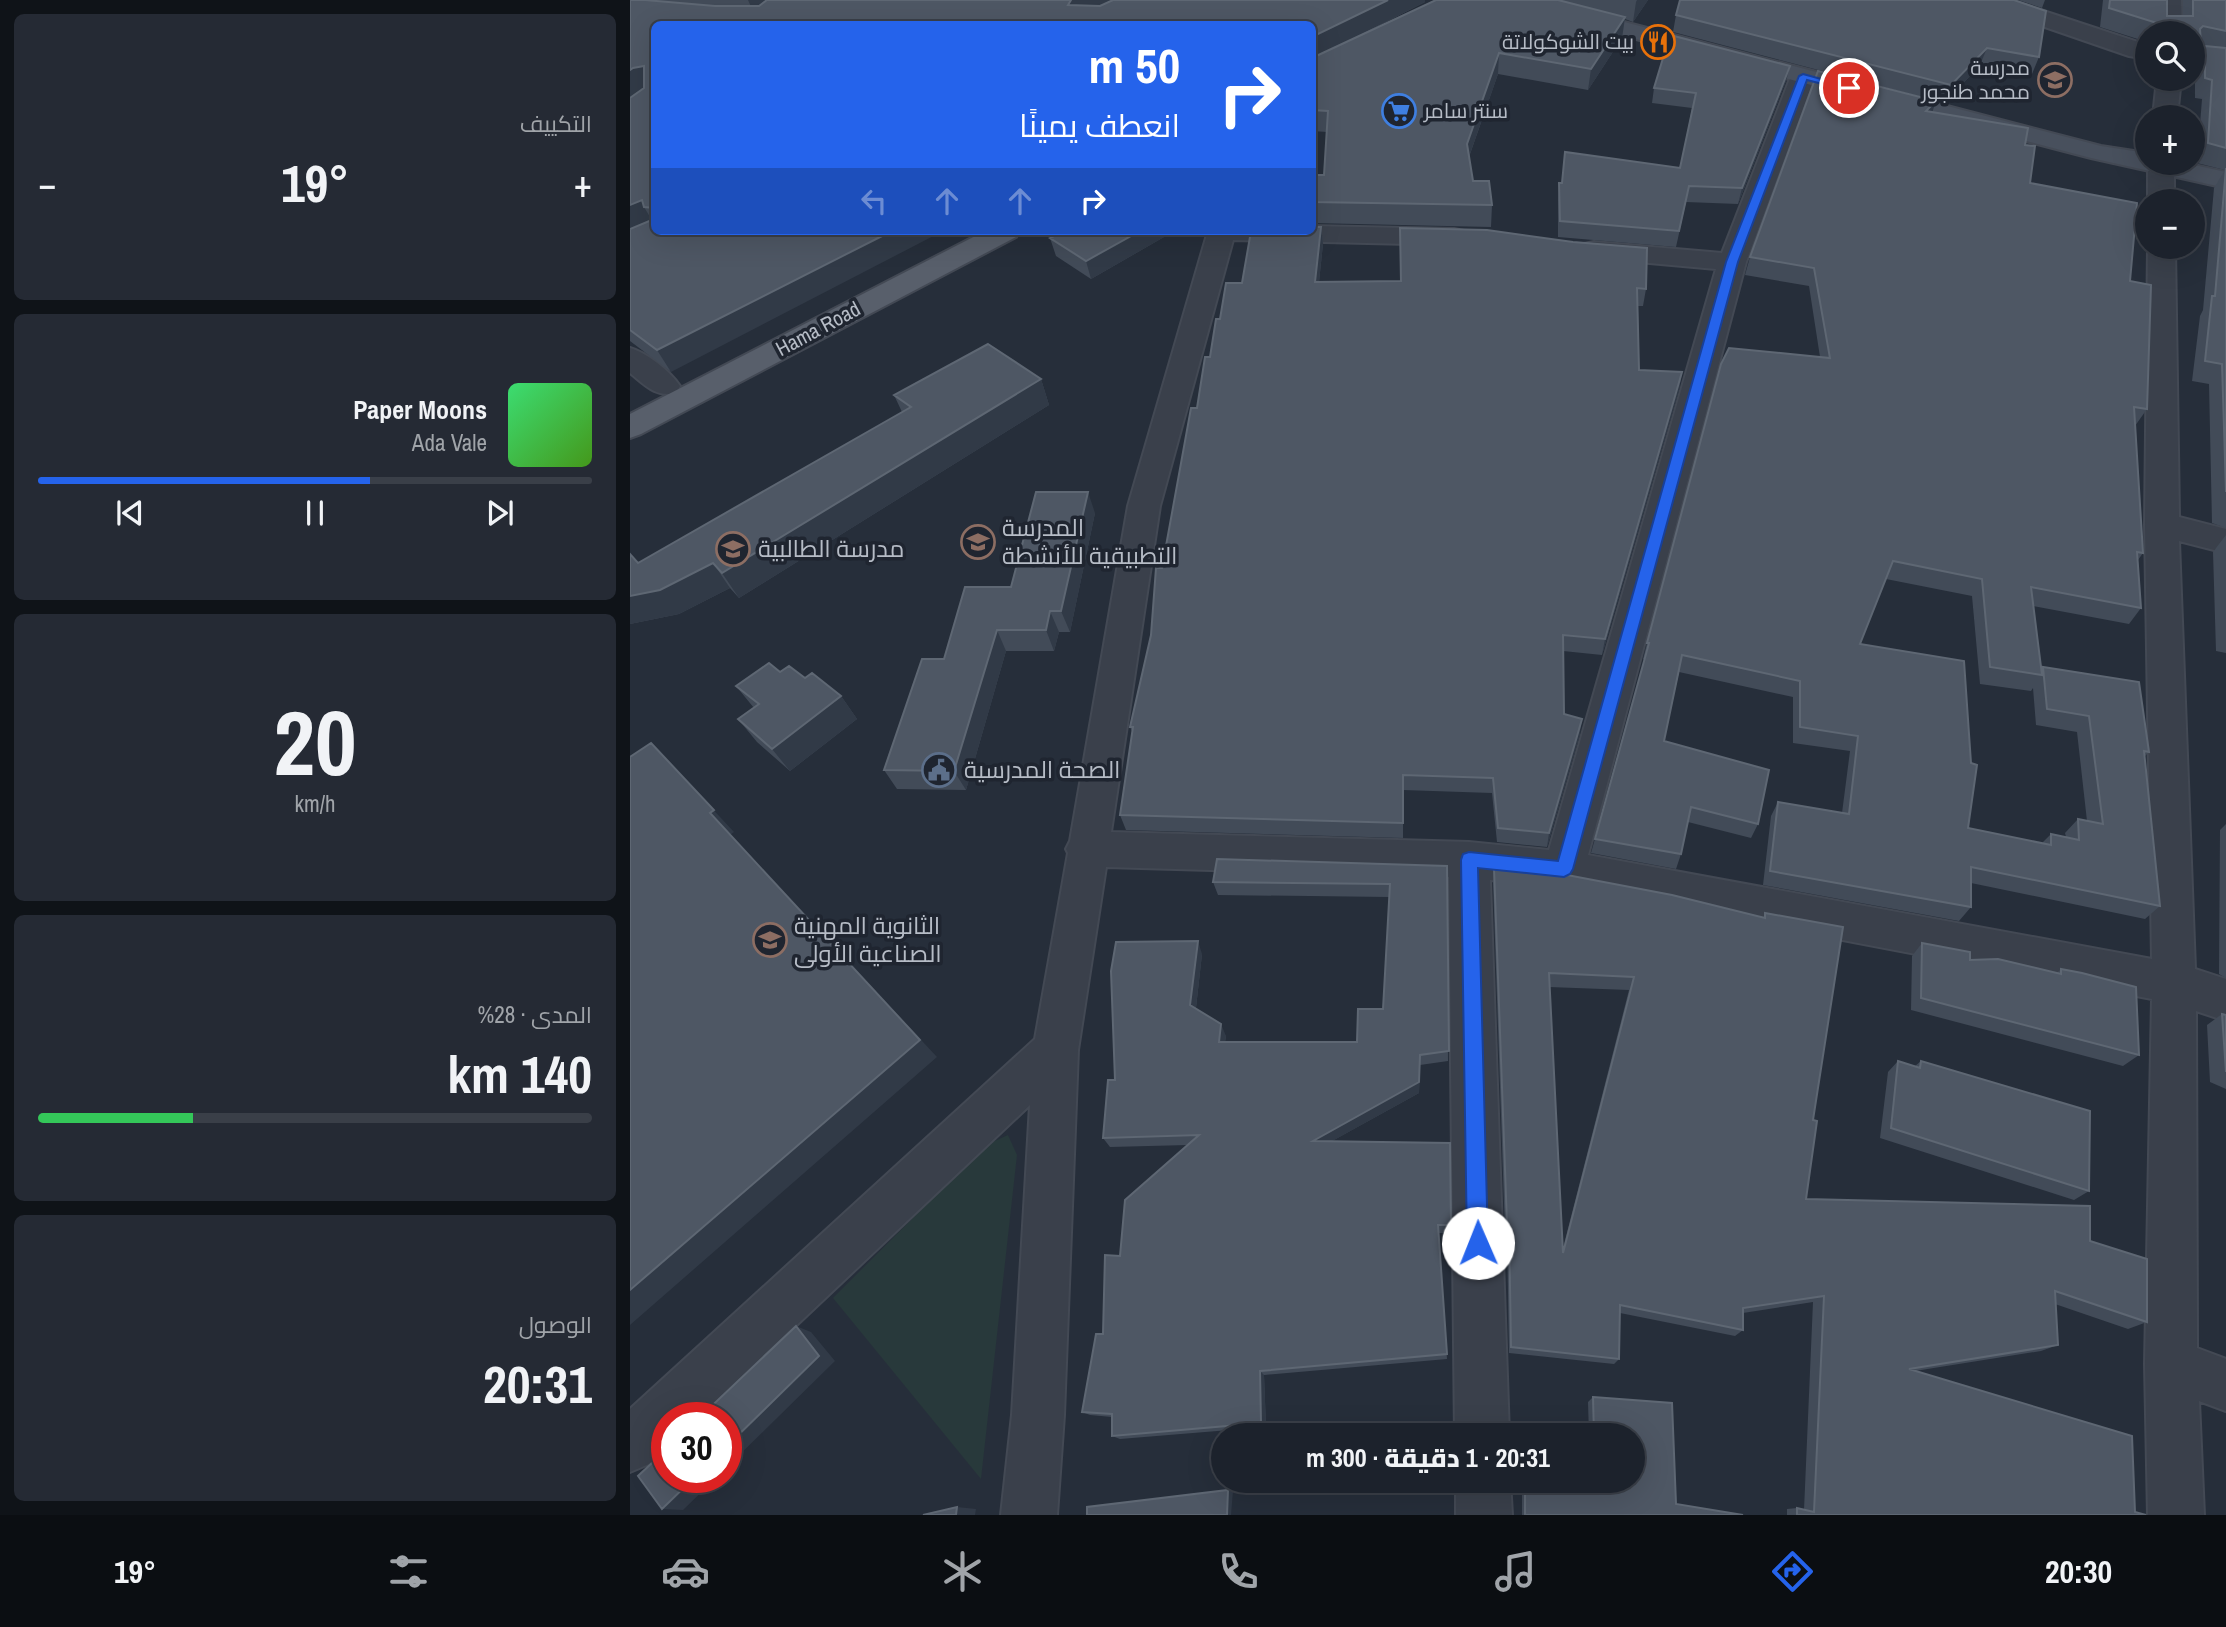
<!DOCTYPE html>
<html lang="ar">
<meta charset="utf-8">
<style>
:root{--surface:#1c222c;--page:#252a34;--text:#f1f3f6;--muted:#a0a4a9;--line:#3a3f48;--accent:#2563eb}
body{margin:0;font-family:"Archivo Narrow",Cairo,sans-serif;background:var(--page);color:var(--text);direction:rtl;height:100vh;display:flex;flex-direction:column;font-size:26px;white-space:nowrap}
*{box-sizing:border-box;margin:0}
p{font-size:23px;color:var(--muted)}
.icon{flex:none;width:38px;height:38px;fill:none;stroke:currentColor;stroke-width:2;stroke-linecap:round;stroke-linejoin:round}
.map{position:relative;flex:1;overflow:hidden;direction:ltr}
.panel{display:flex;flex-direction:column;gap:14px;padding:14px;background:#0f1318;width:630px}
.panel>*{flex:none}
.top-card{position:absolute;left:21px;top:21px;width:665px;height:214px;border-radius:10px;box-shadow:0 7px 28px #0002,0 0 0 2px var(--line);direction:rtl;background:#2563eb;color:#fff;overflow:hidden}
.controls{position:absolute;left:1505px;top:21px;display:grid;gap:14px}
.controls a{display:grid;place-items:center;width:70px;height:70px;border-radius:50%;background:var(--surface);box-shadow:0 7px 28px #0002,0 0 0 2px var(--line);font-size:35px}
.speed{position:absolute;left:21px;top:1402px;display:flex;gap:14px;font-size:35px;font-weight:700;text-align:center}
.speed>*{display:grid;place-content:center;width:91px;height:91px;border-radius:50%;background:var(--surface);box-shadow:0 7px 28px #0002,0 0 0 2px var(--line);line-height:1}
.speed .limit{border:10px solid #d22;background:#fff;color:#111}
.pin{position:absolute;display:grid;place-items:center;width:60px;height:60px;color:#fff;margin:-30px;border:4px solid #fff;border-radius:50%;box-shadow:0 2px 7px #0007}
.me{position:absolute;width:77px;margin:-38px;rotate:359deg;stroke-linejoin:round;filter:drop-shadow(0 0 5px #0008)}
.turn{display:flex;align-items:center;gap:24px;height:147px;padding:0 21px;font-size:32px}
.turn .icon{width:91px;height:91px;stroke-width:2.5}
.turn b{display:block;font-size:49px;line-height:60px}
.lanes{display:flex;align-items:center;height:66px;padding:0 21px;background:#0003;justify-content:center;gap:35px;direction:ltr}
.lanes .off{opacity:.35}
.big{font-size:52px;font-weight:800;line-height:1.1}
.panel .widget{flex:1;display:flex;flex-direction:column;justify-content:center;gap:10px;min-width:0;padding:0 24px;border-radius:10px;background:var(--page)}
.panel .dial{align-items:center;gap:0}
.dial b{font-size:91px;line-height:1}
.song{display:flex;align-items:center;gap:21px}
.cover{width:84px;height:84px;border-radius:10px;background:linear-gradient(135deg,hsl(140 70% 55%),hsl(100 70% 35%))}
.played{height:7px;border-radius:4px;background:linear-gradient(90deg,var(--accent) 60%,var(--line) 60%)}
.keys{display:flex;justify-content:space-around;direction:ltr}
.heat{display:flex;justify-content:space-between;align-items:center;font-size:38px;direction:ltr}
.charge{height:10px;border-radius:5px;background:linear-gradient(90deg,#34c759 28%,var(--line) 0)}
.trip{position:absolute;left:581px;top:1423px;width:434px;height:70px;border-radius:35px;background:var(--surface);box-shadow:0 7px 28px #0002,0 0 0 2px var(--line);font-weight:800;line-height:70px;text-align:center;direction:rtl}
.menu{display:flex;height:112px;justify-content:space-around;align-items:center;background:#0b0e12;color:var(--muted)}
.menu .icon{width:49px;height:49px}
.menu .on{color:var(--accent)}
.menu b{font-size:32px;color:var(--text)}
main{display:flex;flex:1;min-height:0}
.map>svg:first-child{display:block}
.green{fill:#28393b}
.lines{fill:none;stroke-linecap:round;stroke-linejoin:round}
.street-casing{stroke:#434954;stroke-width:4}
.secondary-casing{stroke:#434954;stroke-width:4}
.primary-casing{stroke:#434954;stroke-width:4}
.street{fill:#3a404b;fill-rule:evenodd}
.secondary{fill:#48505d;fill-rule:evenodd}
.primary{fill:#585f6b;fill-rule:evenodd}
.wall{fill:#424b58;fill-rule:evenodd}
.shaded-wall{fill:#313a47}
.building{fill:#4e5764;stroke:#5e6773;stroke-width:2;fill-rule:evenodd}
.route{fill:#2563eb;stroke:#184099;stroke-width:2}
.labels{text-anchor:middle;stroke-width:7;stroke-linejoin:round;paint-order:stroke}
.far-poi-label{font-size:21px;fill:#b6bcc6;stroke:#1f2530;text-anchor:end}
.far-street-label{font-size:21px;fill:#b6bcc6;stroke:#1f2530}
.poi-label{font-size:24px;fill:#b6bcc6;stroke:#1f2530;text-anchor:start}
</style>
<main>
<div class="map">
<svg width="1596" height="1515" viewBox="0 0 1596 1515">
<rect width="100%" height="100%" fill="#262e3a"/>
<path class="green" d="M378,1135L387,1155L351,1479L203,1298L356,1145Z"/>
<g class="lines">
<g class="street-casing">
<path id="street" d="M1348,0H1380L1517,45V59L1499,56L1351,5Z
M1529,0H1551L1552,33H1530Z
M1563,48L1596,53V67L1563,62Z
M1173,69L1181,71L1185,76L1116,262L958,855L1522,959L1515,525L1518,247H1545L1549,517L1596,529V553L1549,541L1565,969L1596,979V1021L1566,1011L1567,1348L1596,1359V1411L1569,1401L1574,1515H1518L1515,1364L1522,999L934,887L860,880L879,1435H825L819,877L476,867L448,1050L434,1415L427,1515H371L382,1415L400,1105L68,1418H37V1447L19,1464L0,1472V1409L405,1039L438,853L436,849L440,841L498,506L578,231H682V226L824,229L834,231L838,237L834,243L824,245L603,240L530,506L481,832L839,842L919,850L1086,269L964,258L954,256L950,250L954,244L964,242L1092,253L1161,76L1165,71Z
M1527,79H1551L1547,117H1523Z
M1518,163H1544V201H1518Z
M0,348C17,353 40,371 50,386L46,393C26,398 15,385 0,373Z
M826,1480H880L882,1515H826Z"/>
</g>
<g class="secondary-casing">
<path id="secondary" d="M873,0H910L1471,146L1517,153V163H1555L1596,172V188L1461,158L876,5Z"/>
</g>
<g class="primary-casing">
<path id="primary" d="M355,231H389L386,237L11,434L0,438V414Z"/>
</g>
<use href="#street" class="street"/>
<use href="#secondary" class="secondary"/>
<use href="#primary" class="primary"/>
</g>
<path class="wall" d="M0,0H795V2L707,47L806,0H1018L1003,22L995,19L992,38L958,90L868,74L839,157L843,181L862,205L861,227L682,223V175H694L697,132L682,131V24H24V231L41,372L0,341Z
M1384,0L1409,57L1402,74L1350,65L1315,103L1043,32L1046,15Z
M1388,0H1415L1412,8Z
M1473,0H1537V16H1553V0H1596V528L1582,523L1579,384L1562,381L1570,316L1573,310L1584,188L1595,170L1567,163L1572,99L1565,98V65L1574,48L1569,47L1563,60V33H1517V42L1470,27Z
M1160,66L1156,81L1108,204L1056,202L1046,247L928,237V199L929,183L1050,168L1062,108L1022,103L1024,88Z
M1306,101L1302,112L1395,145L1400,183L1500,281L1517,409L1505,426L1513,553L1508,560L1511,608L1499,624L1403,606L1411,670L1413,667L1519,752L1514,757L1530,906L1515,919L1341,883V907L1329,921L1133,885L1141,816L1148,802L1212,813L1220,751L1163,743V697L1049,672L1034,741L1128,824L1121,838L1058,822L1051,854L1046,869L961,853L1015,660L1013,659L1017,643L1190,357L1179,286L1115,275L1120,257ZM1256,579L1342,596L1350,684L1401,691L1403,688L1406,725L1447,732L1457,821L1448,819L1435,833L1436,837L1421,834L1412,843L1338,828L1230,644Z
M691,227L693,244L689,282L1016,289L1013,306H1008L1009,370L1052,372L1049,390L972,655L933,651L934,714L950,734L917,847L867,842L862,793L773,790V838L496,830L490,815L503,733L500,727L521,635L532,568L567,408L590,319L612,283Z
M534,237L461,279L426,256L420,238Z
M411,379L419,405L109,598L100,588L49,614L0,624V554L8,563L272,412L264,395Z
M465,513L440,632H429L424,651H376L336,790L267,789L254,770L381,587Z
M1596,535V653L1586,651L1583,552Z
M150,672L175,678L211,696L227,719L160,771L127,742L108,719L124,708L106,686Z
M1596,824V978L1589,974L1590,830Z
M817,866L818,1061L790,1065L789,1093L702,1141L821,1225L820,1233H809L817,1359L634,1375L636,1427L490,1439L482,1436V1417L460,1415L452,1412L473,1334L490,1256L558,1145L480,1147L473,1138L485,1080L572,954L566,1008L596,1036L595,1042H727L753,1009L759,897L588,895L583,882Z
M864,868L1133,918L1135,913L1183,1120L1176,1199L1460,1241L1517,1322L1498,1329L1425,1304L1428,1345L1411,1351L1285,1371L1505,1512L1516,1515H1157V1509L1167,1508L1174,1510L1183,1302L1113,1313V1330L1105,1336L990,1313L989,1359L984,1364L879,1353L877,1233H875L863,883ZM919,987L999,990L933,1248Z
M1292,943L1340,960L1427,973L1431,969L1509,1055L1493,1066L1281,1010L1282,956Z
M1592,1014L1596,1015V1089L1580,1082L1577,1025Z
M1268,1061L1285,1066L1291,1061L1459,1191L1444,1200L1250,1138L1258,1072Z
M963,1397L1042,1403L1046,1504L1113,1515H892V1480H1003V1435H959L958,1402Z"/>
<path class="shaded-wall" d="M118,0H139L123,11Z
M441,0H484L447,17L438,5Z
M758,0H795V2L682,59V37Z
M1007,0H1018L1003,22L1006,2Z
M995,17L992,38L958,90L961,69Z
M1357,48L1350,65L1315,103L1321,85Z
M869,53L868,74L836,165L837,144Z
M14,66L24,85L0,99V70L3,68Z
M1160,66L1156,81L1108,204L1112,188Z
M1306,101L1300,119L1296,111Z
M12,200L14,207L23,222L0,232V205Z
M691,227L693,244L687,300L685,282Z
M262,231H313L41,372L27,350Z
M510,231H533L534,237L461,279L456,261Z
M1052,372L1049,390L972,655L975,639Z
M411,379L419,405L109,598L92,573Z
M458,492L465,513L440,632L431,611Z
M83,563L100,588L49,614L0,624V596Z
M420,611L429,632L424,651L416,630Z
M367,630L376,651L336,790L324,771Z
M211,696L227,719L160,771L142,749Z
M952,719L950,734L917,847L919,833Z
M21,743L104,832L100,835L307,1057L0,1325V1290L80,813Z
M568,941L572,954L565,1016L560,1005Z
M591,1024L596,1036L593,1053L589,1042Z
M790,1055L789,1093L686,1150L683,1141Z
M166,1326L181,1332L205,1361L96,1468V1447Z
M630,1371L634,1375L636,1427L631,1423Z
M65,1477H87L53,1510L32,1509Z
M598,1490L603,1491L601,1515H597Z
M327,1507L346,1509L345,1515H326Z"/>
<path class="building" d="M0,0H15L85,6H129L137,0H441L438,5L470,6L483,0H758L682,37V24H673L674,22L670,24H24V208L14,207L12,200L0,205V98L14,88V66L3,68L0,70Z
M806,0H928L995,17L961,69L869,53L837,144L843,181H859L862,205L682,202V175H694L698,111L682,110V58Z
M1050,0H1384L1416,11L1409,57L1357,48L1321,85L1046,15Z
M1480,0H1537V16H1563V0H1596V31L1573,26L1570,29L1571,44L1563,41V33H1541L1529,28L1527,23L1479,8Z
M1040,35L1160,66L1112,188L1059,186L1049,231L930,221L929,183H932L935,152L1050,168L1066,93L1024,88Z
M1575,46L1596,48V148L1578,143L1582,80L1575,78Z
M1188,71L1306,101L1296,111L1398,128L1395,145L1405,146L1400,183L1507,203L1500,281L1521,285L1517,409L1504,407L1513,553L1507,552L1511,608L1401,587L1412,675L1360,667L1352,579L1263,561L1230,644L1334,661L1341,763L1347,765L1338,828L1421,845V834L1449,840L1448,819L1473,824L1459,716L1417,709L1413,667L1509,682L1519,752L1514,751L1530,906L1341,867V907L1140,871L1148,802L1219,814L1228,736L1170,727V681L1052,655L1034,741L1139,770L1128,824L1061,807L1051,854L965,839L1019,643H1017L1091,364L1099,348L1200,358L1184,268L1120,257Z
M1596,168V492L1592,364L1575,361L1582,296H1585Z
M24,219V231H262L27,350L0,330V229Z
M682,227H691L685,282L771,281L770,228L857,230L943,242L1017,248L1016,289L1007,288L1009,370L1052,372L975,639L933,635L934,714L952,719L919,833L868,828L863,778L773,775V823L490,815L503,727H500L521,635L526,568H532L561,408H567L575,357H580L586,319H590L596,283H612L621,231H682Z
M434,231H510L456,261L420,238Z
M358,344L411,379L92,573L83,563L30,590L0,596V554L8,563L281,407L264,395Z
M406,492H458L431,611H420L416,630H367L324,771L254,770L292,659H314L335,587H381Z
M139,663L150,672L159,666L175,678L182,673L211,696L142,749L108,719L129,704L106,686Z
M21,743L84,810L80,813L290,1040L0,1290V757Z
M587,859L817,866L819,1051L790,1055L789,1082L683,1141L820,1143L821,1225H808L817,1354L630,1371L631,1423L482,1436V1414L452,1412L466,1334H473L475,1255L490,1256L495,1200L569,1135L473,1138L478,1080H485L481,971L486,942L568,941L560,1005L591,1024L589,1042H727L728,1009H753L760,884L583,882Z
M864,868L937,875L1042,895L1135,918V913L1213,927L1183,1120L1187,1121L1176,1199L1460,1206V1241L1517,1259V1322L1425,1291L1428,1345L1279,1369L1502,1436L1505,1512L1516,1515H1167V1508L1184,1512L1194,1296L1113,1308V1330L990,1305L989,1359L881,1347L879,1224H877ZM919,973L1004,977L933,1253Z
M1292,943L1340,952V960L1368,959L1431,974V969L1452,973L1506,987L1509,1055L1291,998Z
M1592,1014L1596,1015V1072Z
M1268,1061L1290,1068L1291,1061L1460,1111L1459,1191L1261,1128Z
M166,1326L189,1356L96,1447V1418H69Z
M963,1397L1042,1403L1046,1504L1113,1515H895V1480H1003V1435H964Z
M37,1449V1477H65L32,1509L8,1476Z
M598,1490L597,1515H457V1507Z
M327,1507L326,1515H293Z"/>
<path class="route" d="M1173,74L1224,88L1219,91L1177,80L1108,262L943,869L940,874L934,877L848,868L858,1243L855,1250L848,1253L840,1250L837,1243L831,860L833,854L839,852L928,861L1096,262L1169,76Z"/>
<defs>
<g id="restaurant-ring" transform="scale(1.75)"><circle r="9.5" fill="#1f2530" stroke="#e8710a" stroke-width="1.5"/><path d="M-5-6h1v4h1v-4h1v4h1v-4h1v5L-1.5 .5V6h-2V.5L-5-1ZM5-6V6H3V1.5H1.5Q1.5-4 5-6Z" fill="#e8710a"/></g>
<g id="school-ring" transform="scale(1.75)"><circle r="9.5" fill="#1f2530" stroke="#8d6e63" stroke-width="1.5"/><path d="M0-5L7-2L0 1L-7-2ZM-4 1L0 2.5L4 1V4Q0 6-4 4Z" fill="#8d6e63"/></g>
<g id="supermarket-ring" transform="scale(1.75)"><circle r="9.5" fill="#1f2530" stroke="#3f7fe0" stroke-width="1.5"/><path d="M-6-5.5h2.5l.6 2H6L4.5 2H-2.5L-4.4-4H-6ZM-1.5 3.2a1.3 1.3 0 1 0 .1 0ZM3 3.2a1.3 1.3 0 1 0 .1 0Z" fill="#3f7fe0"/></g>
<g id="civic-ring" transform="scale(1.75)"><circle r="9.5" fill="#1f2530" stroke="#5c6f8a" stroke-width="1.5"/><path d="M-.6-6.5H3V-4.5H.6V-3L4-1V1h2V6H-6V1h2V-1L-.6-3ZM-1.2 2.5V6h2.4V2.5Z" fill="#5c6f8a"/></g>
</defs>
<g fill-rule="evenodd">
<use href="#restaurant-ring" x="1028" y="42"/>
<use href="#school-ring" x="1425" y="80"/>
<use href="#supermarket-ring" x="769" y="111"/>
<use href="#school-ring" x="348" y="542"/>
<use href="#school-ring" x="103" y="549"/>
<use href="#civic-ring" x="309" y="770"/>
<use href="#school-ring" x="140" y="940"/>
</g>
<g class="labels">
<g class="far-poi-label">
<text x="1004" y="49">بيت الشوكولاتة</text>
<text x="1400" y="75">مدرسة<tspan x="1400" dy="24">محمد طنجور</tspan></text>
<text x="794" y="118" text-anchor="start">سنتر سامر</text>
</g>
<g class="far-street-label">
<text transform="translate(188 329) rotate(-28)" y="7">Hama Road</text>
</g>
<g class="poi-label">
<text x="372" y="536">المدرسة<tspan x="372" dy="28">التطبيقية للأنشطة</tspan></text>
<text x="128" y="557">مدرسة الطالبية</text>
<text x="334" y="778">الصحة المدرسية</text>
<text x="164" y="934">الثانوية المهنية<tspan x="164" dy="28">الصناعية الأولى</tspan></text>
</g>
</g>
</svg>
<div class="controls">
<a><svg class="icon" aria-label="search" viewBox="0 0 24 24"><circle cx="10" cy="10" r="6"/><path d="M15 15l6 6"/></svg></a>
<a>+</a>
<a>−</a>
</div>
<div class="speed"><div class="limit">30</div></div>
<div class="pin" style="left:1219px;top:88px;background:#d93025"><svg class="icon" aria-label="arrive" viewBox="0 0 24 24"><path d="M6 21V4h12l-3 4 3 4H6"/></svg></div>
<svg class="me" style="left:848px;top:1243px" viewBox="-20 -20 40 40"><circle r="19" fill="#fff"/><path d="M0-13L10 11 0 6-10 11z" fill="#2563eb"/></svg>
<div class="trip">20:31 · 1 دقيقة · 300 m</div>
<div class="top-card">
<div class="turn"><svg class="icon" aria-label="right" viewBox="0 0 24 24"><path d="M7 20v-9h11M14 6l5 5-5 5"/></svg><div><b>50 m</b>انعطف يمينًا</div></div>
<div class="lanes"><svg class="icon off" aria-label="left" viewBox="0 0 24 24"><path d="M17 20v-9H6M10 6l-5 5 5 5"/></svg><svg class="icon off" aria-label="ahead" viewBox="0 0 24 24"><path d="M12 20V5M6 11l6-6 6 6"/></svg><svg class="icon off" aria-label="ahead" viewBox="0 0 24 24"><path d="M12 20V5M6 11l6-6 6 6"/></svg><svg class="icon" aria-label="right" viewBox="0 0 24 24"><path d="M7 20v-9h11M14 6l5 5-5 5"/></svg></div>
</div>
</div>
<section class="panel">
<div class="widget"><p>التكييف</p>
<div class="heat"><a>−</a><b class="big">19°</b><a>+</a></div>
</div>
<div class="widget">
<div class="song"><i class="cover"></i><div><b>Paper Moons</b><p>Ada Vale</p></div></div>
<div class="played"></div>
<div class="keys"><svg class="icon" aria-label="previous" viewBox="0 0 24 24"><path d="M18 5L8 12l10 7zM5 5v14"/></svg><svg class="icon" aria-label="pause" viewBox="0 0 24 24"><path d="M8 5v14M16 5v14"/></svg><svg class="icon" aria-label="next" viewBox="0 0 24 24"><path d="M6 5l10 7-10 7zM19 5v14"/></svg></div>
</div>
<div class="widget dial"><b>20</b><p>km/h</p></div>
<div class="widget"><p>المدى · 28%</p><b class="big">140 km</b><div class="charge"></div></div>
<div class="widget"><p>الوصول</p><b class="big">20:31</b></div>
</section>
</main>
<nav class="menu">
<b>20:30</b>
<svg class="icon on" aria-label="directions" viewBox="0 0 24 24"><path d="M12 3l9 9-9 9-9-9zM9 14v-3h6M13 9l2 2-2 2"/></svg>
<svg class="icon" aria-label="music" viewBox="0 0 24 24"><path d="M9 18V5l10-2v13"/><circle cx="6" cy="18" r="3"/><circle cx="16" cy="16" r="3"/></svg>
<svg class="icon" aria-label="phone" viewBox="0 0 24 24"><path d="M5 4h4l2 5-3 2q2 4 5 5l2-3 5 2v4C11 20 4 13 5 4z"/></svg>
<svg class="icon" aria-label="climate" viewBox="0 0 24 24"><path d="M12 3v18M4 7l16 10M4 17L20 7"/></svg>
<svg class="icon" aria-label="car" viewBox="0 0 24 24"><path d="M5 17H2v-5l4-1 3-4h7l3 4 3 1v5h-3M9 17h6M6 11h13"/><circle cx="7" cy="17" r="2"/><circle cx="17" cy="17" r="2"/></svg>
<svg class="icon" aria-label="filters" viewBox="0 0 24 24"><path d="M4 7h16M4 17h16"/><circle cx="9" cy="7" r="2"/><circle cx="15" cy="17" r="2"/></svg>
<b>19°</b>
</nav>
